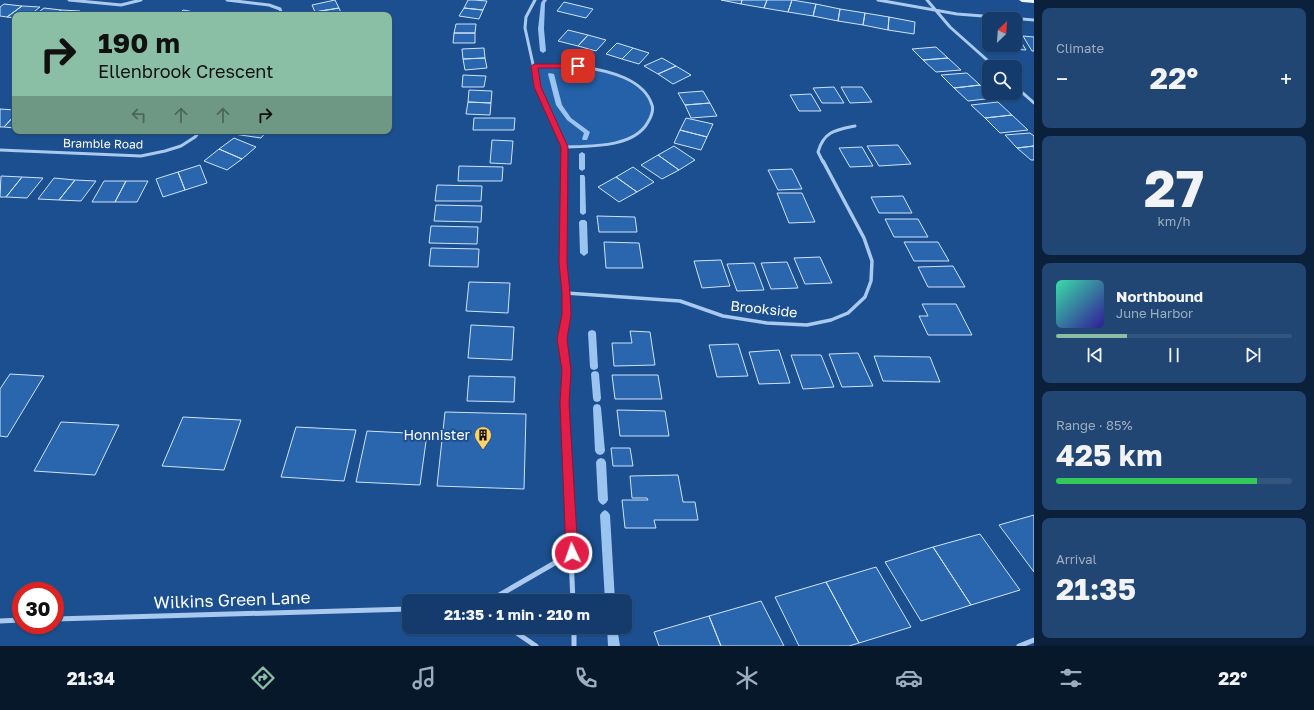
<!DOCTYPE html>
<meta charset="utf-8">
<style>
:root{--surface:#143b6b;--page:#214673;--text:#f1f3f6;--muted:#9dadc1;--line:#33557e;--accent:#8abfa5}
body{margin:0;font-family:"Golos Text",sans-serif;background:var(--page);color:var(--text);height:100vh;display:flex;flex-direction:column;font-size:15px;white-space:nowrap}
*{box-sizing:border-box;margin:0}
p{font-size:13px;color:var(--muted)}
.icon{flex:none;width:22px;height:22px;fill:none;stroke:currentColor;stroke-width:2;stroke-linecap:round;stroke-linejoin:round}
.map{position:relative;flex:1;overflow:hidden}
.drawer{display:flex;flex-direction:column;gap:8px;padding:8px;background:#0b203b;width:280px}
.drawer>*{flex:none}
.banner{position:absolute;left:12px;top:12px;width:380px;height:122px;border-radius:8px;box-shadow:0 1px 3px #0004,0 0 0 1px var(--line);background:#8abfa5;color:#111;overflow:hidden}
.needle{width:26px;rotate:25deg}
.fabs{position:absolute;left:982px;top:12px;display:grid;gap:8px}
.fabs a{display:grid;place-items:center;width:40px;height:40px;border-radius:8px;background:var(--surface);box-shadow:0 1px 3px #0004,0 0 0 1px var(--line);font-size:20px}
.speed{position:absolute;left:12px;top:582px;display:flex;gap:8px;font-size:20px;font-weight:700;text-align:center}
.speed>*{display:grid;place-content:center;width:52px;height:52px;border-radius:50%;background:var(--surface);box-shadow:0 1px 3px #0004,0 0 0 1px var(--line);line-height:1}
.speed .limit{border:6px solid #d22;background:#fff;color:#111}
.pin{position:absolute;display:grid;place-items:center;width:34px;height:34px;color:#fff;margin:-17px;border-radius:8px;box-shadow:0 2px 6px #0006}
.me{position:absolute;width:44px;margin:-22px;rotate:357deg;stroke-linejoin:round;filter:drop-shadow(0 0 3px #0008)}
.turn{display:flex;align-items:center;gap:14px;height:84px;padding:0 20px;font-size:18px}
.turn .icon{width:52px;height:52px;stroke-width:2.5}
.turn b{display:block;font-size:28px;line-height:34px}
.lanes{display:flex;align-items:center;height:38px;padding:0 20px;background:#0003;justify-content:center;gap:20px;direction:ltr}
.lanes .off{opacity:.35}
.big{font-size:30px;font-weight:700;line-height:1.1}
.drawer .card{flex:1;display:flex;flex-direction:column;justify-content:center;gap:6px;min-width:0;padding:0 14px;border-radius:8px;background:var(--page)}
.drawer .dial{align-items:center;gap:0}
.dial b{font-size:52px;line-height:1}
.song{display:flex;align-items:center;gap:12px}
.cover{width:48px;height:48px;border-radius:6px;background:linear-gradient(135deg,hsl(160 70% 55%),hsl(250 70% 35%))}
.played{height:4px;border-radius:2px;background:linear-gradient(90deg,var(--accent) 30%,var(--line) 30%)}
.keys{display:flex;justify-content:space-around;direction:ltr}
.heat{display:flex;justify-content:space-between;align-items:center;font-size:22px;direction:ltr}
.charge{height:6px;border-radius:3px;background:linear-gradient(90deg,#34c759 85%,var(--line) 0)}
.trip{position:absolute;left:402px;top:594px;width:230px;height:40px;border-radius:8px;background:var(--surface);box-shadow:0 1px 3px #0004,0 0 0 1px var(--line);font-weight:700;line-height:40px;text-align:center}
.dock{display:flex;height:64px;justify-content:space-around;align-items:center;background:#08182b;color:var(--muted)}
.dock .icon{width:28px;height:28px}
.dock .selected{color:var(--accent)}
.dock b{font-size:18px;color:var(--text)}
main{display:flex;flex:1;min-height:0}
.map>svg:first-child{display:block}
.green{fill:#2461a8}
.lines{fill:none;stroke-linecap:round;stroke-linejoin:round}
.stream{fill:#9cc4f0;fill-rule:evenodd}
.building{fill:#2a66ad;stroke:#cfe3fa}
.street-far2{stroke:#a9c9ee;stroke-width:3}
.street-far1{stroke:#a9c9ee;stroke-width:3.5}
.street{stroke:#a9c9ee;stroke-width:5}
.primary{fill:#f0f6ff;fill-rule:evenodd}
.route{fill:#e11d48;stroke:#92132f}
.labels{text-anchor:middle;stroke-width:4;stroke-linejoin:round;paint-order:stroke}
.far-street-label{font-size:12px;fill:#fff;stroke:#1b4f8f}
.street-label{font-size:14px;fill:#fff;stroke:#1b4f8f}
.poi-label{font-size:14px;fill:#fff;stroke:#1b4f8f;text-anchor:end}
.near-street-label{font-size:17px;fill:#fff;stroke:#1b4f8f}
</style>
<main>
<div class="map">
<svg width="1034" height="646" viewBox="0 0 1034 646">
<rect width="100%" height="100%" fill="#1b4f8f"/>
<path class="green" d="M534,66C554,67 577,65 596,69C605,70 624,78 633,82C643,88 655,99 653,111C647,148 593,146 564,147L538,87Z"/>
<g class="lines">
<path class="stream" d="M543,0H547L545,3L544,29L546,51L543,53L540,51L538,29L541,3Z
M549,73L554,74L562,105L571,118L590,132L587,140H583L582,139L584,133L567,120L556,105L548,74Z
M582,152L585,154V169L582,171L579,169V154Z
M580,175H584L585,177L586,213L583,215L580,213Z
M581,220H585L587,222L588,253L584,256L580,253L579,222Z
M592,330L595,331L596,333L598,367L597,369L594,370L591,369L590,367L588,333L589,331Z
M595,371L598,372L599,374L601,398L600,401L597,402L594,401L593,398L591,374L592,372Z
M597,404L600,405L601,408L605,451L603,454L600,455L597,454L595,451L593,408L594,405Z
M601,458L604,459L606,462L608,500L606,503L603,505L600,503L598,500L596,462L598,459Z
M605,510L608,512L610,515L615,601H605L600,515L602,512Z
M607,627H617L620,646H608Z"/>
</g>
<path class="building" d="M335,0L339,8L315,12L312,5Z
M468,0H474L487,1L483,10L464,8Z
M721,0H742L741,4Z
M742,0H767L764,8L741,4Z
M767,0H792L788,12L764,8Z
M792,0L816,4L813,16L788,12Z
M564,2L593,9L586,18L557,11Z
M4,4L22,6L7,17L0,16V7Z
M816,4L840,9L838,21L813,16Z
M22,6L40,7L30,15H15V18L7,17Z
M44,8L61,10L55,15H35Z
M339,8L342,15H317L315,12Z
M464,8L483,10L479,19L459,16Z
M840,9L865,13L863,25L838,21Z
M61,10L80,11L75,15H55Z
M183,10L200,13L198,15H178Z
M91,12L109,14L107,15H88Z
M865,13L889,17L888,30L863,25Z
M889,17L915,22L914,34L888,30Z
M456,24H476L475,33H454Z
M568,30L588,35L578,46L558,41Z
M454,33H475V43H453Z
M588,35L606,40L596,51L578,46Z
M1015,35H1017L1026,50L999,48L997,45H1015Z
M1023,36L1034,37V51H1032Z
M617,43L633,48L622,59L606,54Z
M936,47L948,58L923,60L912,49Z
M484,48L485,58L463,59L462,49Z
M633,48L649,53L639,64L622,59Z
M485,58L487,68L465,70L463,59Z
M662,58L676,66L658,74L644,66Z
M948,58L961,70L936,72L923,60Z
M676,66L691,75L673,84L658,74Z
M967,73L980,85L954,88L941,75Z
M463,75L486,76L484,87H462Z
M980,85L994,98L968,101L954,88Z
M834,87L844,103H822L813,88Z
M841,87H862L872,102L850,103Z
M469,90L492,91L491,103L468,102Z
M703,91L710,103L685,105L678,93Z
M811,94L821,111H799L790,95Z
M468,102L491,103L490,115L466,114Z
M998,102L1012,115L985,118L971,105Z
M710,103L717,116L691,118L685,105Z
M0,109L15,110V115L4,127H0Z
M15,115V128L4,127Z
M1012,115L1028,130L1000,133L985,118Z
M474,118H515L514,130H473Z
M686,118L713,124L707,137L680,130Z
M680,130L707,137L701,150L674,143Z
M237,131H267L261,138L234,134Z
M1030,133L1034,136V146L1017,148L1005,135Z
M234,138L256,147L242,159L219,149Z
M492,140L513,141L511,164L490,163Z
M898,145L911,164L879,166L867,146Z
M674,146L695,160L679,170L658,155Z
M1034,146V160H1031L1017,148Z
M862,147L873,166L850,167L839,148Z
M219,149L242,159L227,170L204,161Z
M658,155L679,170L662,179L641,165Z
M200,165L207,183L185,190L178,172Z
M459,166L503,167L502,181H458Z
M633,167L654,182L637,192L616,177Z
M792,169L802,189L778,190L768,170Z
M178,172L185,190L163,197L156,179Z
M1,176L22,177L6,197H0Z
M22,177L43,178L27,198L6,197Z
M616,177L637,192L619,202L598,187Z
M54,178L75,180L59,200L38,199Z
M75,180L96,181L81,201L59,200Z
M104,181H126L115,202H92Z
M126,181H148L137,202H115Z
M437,185L482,186L481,201H435Z
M777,193H802L815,222L789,223Z
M903,196L912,213H879L871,197Z
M436,205L482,206L481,222L434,221Z
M597,216L635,217L637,232H599Z
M885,219H918L928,237H894Z
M431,226L478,227L477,244L429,243Z
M604,242L639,243L643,268H606Z
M904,242H938L949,261H914Z
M431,248L479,249L478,267L429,266Z
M820,257L832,283L805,284L794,258Z
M721,260L730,286L702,288L694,261Z
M787,262L798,288L771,289L761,263Z
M754,263L764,290L737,291L727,264Z
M953,266L965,287H928L918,267Z
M469,282L510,283L508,313L466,311Z
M922,304H956L972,335H928L919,316H928Z
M471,325L514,327L512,360L468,358Z
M630,331L650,332L655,365L614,366L612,343H632Z
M738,344L748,376L717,377L709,345Z
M779,350L790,383L759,384L749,352Z
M858,353L873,386L842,387L829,354Z
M791,355H821L834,387L803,389Z
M874,356L930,357L940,382L883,381Z
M10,374L44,376L7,437L0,436V389Z
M612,375H658L662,399H615Z
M469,376L515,377L514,402L467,401Z
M617,410L665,411L669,436H620Z
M445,412L526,414L524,489L437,486Z
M183,417L241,420L224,470L162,466Z
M61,422L119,425L95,475L34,471Z
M296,427L356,430L344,481L281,477Z
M367,431L427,434L420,485L356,482Z
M611,448H630L633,466H613Z
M678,475L683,502H695L698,520H654L656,528H625L622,500H648L647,498H632L630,476Z
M1034,515V572L999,525Z
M980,534L1020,590L971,605L933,547Z
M933,547L971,605L921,621L885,562Z
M876,567L911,627L859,643L826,582Z
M826,582L859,643L849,646H799L775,597Z
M761,601L784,646H721L709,616Z
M709,616L721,646H659L654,632Z"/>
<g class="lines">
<path class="street-far2" d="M69,0L121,5L141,0
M227,0L269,5L280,9L282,15
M535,0L526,17L525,28L538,87L564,147V162
M878,0L957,14L1034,20
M927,0L950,27L995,67
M534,66C564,66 596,65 625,78C636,83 648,92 652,105C654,111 651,117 648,122C634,148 590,146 564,147
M1015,86L1034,103
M0,150L141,156L165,151L181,146L195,137L200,131
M823,162L818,152C824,131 836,130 855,126"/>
<path class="street-far1" d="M564,161L563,263L566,293V315L562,339L567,372
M566,293L680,301L723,316L767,323L807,325L831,320L848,313L865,297L871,281L872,261L864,238L823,161"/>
<path class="street" d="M567,371L564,403L573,601
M489,601L572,553
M55,619L409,609
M0,621L21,620
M508,627L536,646
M574,627V646
M1019,646L1034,640"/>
<path class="primary" d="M1019,0H1034V3L1022,2Z"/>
</g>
<path class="route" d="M534,64H578L581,66L578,68H538L541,87L568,147L567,263L570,293L571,315L567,339L571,370L569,403L578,553L576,557L572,559L568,557L566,553L560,403L562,370L557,339L562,315V293L559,263L561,147L534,87L531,66Z"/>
<defs>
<g id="building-pin" transform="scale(0.9)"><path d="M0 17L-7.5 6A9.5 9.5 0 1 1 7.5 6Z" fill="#ffd166" stroke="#1b4f8f"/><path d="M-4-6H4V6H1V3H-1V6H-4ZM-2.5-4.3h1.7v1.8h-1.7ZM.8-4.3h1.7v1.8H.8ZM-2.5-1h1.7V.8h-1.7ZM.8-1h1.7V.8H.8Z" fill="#111"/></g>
</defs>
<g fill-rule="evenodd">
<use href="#building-pin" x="483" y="435"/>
</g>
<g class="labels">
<g class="far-street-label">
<text transform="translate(103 144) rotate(1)" y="4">Bramble Road</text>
</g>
<g class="street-label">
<text transform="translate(764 309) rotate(6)" y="5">Brookside</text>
</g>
<g class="poi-label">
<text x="470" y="440">Honnister</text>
</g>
<g class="near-street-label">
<text transform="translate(232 600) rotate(-2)" y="6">Wilkins Green Lane</text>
</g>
</g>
</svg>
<div class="fabs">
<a><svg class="needle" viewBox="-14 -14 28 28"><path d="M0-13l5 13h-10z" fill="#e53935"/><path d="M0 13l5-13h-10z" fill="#9dadc1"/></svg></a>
<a><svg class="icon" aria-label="search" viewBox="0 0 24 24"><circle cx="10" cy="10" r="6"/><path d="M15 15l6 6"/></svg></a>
</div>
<div class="speed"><div class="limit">30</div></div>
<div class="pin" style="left:578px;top:66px;background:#d93025"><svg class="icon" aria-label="arrive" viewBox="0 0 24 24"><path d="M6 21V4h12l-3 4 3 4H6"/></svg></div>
<svg class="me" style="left:572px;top:553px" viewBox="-20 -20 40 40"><circle r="17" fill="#e11d48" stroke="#fff" stroke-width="3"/><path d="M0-11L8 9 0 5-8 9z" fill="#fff"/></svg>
<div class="trip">21:35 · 1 min · 210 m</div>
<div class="banner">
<div class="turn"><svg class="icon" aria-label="right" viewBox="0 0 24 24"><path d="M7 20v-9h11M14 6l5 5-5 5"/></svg><div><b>190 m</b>Ellenbrook Crescent</div></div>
<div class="lanes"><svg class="icon off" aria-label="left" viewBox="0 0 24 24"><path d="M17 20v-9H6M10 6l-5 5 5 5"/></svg><svg class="icon off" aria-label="ahead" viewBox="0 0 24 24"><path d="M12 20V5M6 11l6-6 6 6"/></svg><svg class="icon off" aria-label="ahead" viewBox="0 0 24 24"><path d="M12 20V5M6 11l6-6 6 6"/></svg><svg class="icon" aria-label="right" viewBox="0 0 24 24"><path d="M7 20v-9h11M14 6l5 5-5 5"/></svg></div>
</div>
</div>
<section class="drawer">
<div class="card"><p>Climate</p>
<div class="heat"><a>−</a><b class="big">22°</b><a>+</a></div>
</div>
<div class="card dial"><b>27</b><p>km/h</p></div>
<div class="card">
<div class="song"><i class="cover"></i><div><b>Northbound</b><p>June Harbor</p></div></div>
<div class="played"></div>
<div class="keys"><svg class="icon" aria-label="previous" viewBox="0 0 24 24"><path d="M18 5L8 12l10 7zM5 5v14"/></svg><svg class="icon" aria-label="pause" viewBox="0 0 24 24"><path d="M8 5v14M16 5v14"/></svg><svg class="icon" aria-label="next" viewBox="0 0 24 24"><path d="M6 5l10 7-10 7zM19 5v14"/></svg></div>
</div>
<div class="card"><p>Range · 85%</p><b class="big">425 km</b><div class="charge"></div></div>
<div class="card"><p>Arrival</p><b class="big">21:35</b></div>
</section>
</main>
<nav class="dock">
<b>21:34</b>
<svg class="icon selected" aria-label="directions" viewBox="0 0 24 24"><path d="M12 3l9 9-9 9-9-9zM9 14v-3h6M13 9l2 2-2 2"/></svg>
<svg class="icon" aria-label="music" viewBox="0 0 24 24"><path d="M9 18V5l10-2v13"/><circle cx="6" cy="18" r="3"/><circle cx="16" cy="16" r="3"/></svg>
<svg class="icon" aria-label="phone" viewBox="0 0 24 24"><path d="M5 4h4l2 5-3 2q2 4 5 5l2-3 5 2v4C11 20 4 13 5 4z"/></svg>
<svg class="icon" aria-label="climate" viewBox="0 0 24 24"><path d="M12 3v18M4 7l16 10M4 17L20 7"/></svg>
<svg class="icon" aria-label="car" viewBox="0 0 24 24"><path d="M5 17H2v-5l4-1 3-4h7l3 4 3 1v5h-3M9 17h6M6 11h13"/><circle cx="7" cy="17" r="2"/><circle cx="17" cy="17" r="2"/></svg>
<svg class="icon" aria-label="filters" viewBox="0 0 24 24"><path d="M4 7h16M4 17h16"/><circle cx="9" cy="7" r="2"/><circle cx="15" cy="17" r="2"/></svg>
<b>22°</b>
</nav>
